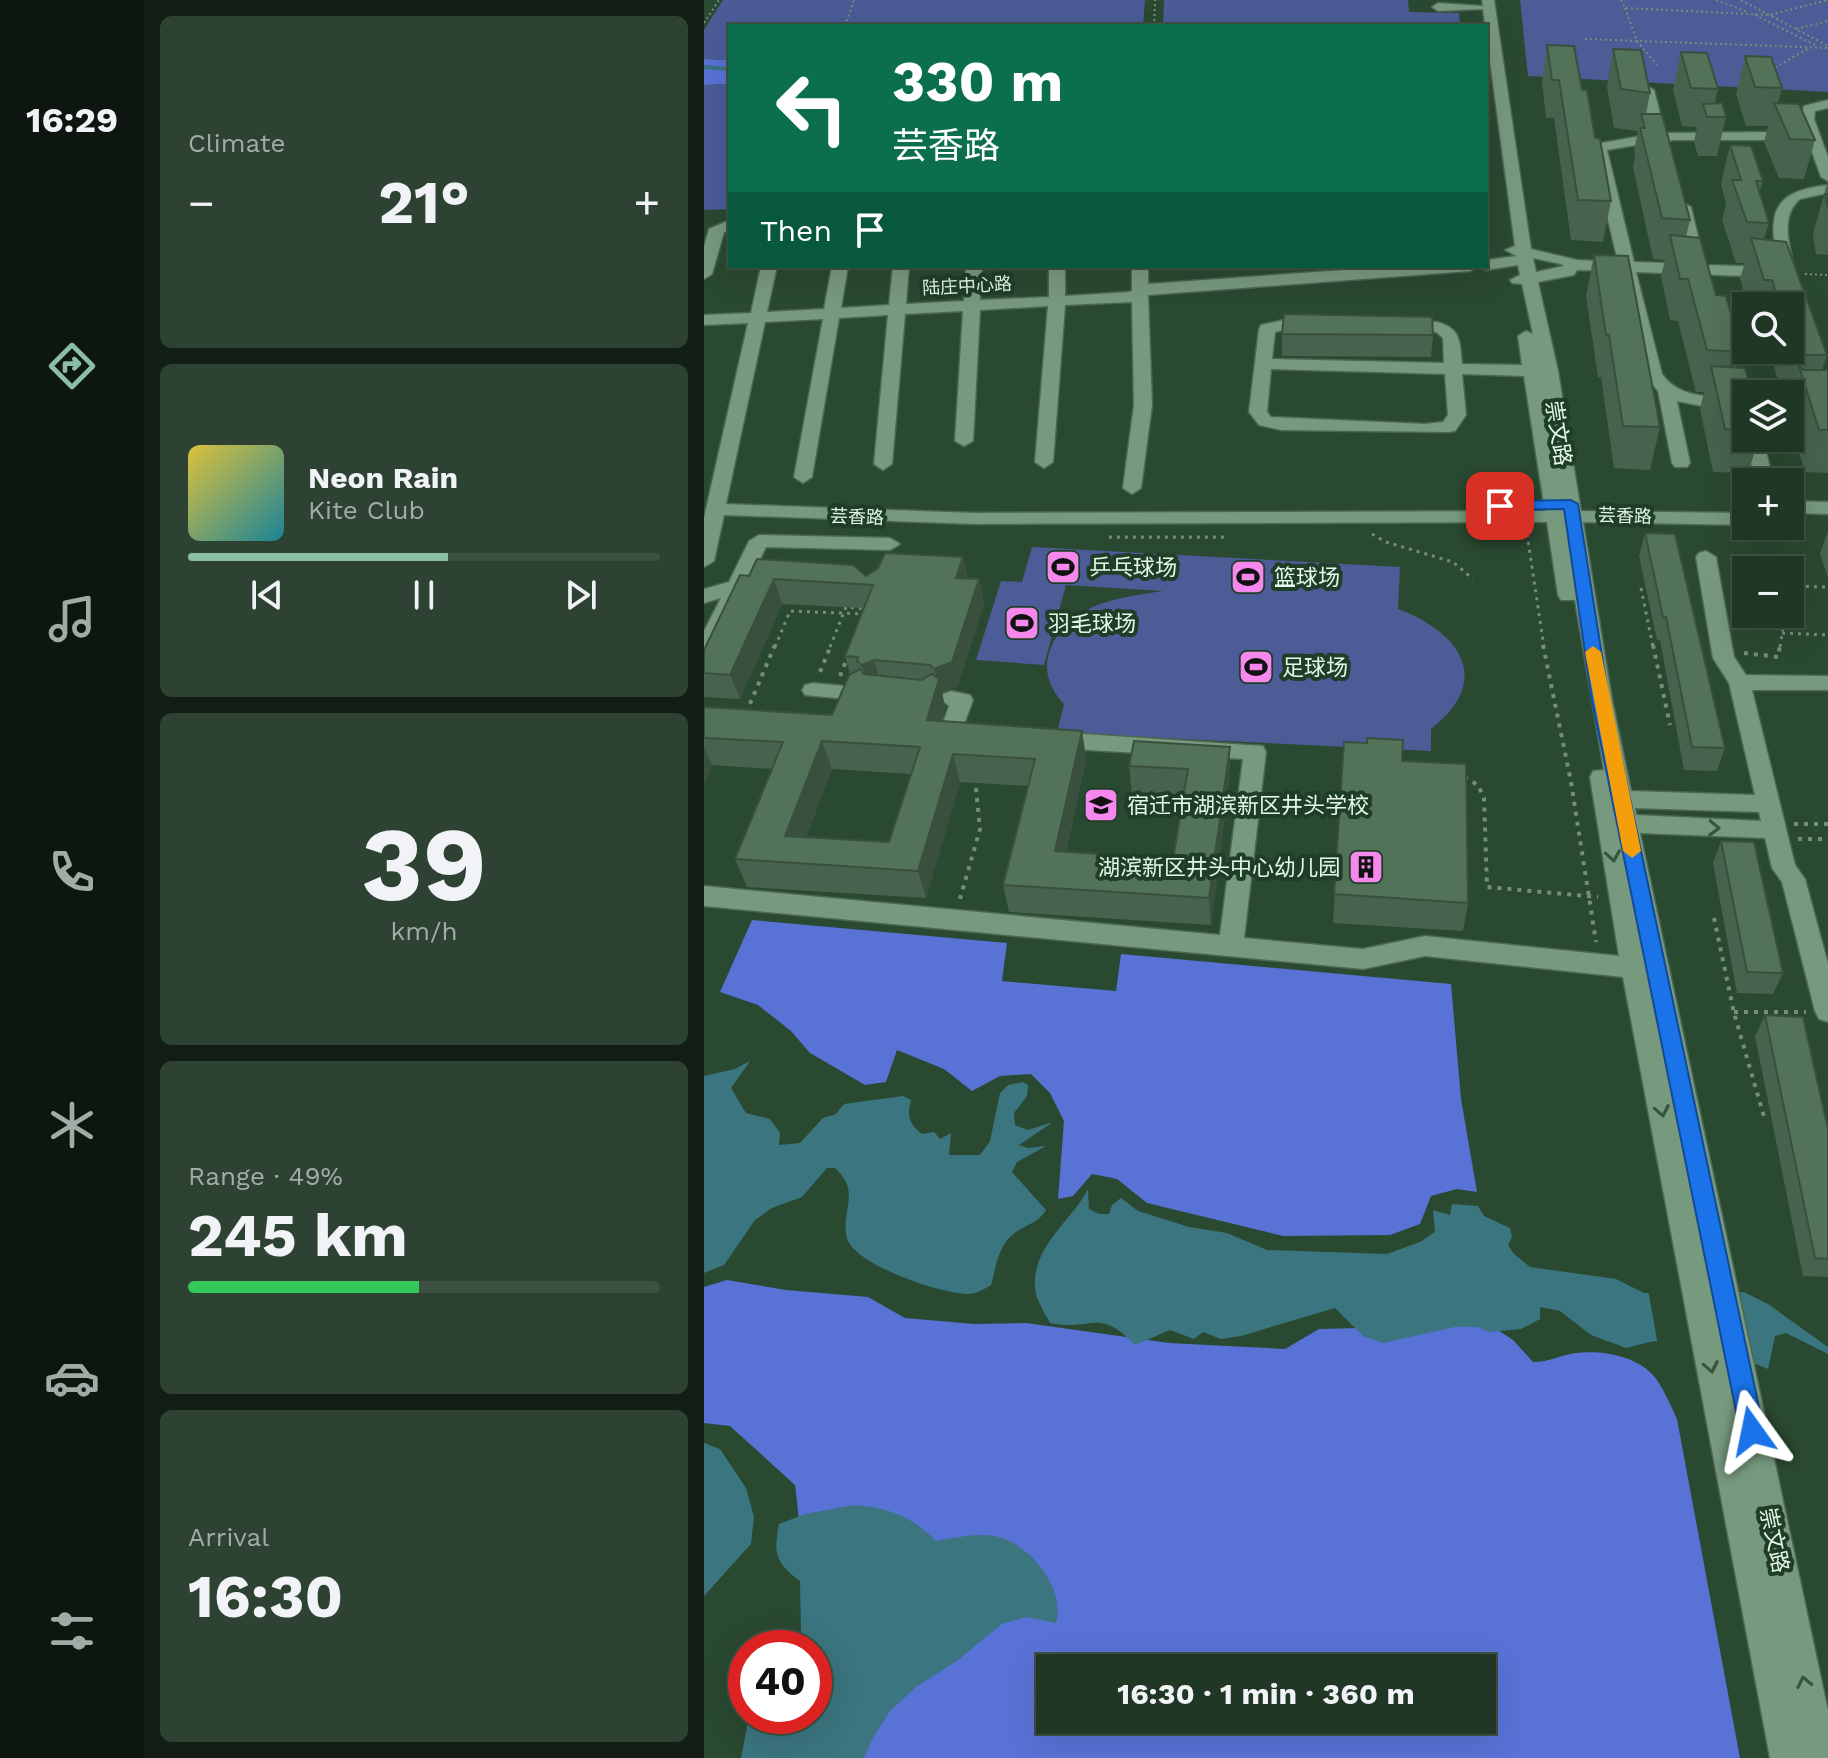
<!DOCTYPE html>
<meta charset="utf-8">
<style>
:root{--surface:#203725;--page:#2d4232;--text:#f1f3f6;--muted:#a2aca7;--line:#3d5142;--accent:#8abfa5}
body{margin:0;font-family:"Work Sans","Noto Sans SC",sans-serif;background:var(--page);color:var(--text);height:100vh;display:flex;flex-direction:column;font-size:30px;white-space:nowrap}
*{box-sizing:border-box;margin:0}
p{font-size:26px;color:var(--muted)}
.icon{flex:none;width:44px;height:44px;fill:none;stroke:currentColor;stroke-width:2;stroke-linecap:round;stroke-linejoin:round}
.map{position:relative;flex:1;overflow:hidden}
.details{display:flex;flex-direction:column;gap:16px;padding:16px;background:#121e14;width:560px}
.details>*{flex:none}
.hud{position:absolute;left:24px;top:24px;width:760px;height:244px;border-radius:0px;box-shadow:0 8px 32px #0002,0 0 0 2px var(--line);background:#0b6e4f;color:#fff;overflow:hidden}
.fabs{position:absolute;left:1028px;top:292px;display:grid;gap:16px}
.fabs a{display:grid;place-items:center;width:72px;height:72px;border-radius:0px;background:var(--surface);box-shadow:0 8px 32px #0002,0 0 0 2px var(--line);font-size:40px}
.speed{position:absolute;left:24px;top:1630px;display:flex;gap:16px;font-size:40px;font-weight:700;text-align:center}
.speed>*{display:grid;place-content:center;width:104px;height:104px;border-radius:50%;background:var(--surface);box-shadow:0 8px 32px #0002,0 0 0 2px var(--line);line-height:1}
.speed .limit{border:12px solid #d22;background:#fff;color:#111}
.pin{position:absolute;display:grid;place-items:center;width:68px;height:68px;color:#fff;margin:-34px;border-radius:16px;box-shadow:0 4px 12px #0006}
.me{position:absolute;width:88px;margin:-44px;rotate:348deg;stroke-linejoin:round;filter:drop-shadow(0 0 6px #0008)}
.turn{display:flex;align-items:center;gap:28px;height:168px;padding:0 32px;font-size:36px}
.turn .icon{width:104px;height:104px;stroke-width:2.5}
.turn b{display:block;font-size:56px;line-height:68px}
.then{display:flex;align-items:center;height:76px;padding:0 32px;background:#0003;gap:16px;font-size:30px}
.big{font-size:60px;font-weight:700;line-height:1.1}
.details .widget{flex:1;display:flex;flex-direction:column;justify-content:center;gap:12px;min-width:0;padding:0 28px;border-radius:12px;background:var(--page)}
.details .dial{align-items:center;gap:0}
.dial b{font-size:104px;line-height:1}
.song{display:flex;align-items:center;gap:24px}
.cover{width:96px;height:96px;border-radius:12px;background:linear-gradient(135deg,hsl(50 70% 55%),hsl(190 70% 35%))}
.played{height:8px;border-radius:4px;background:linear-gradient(90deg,var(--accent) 55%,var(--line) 55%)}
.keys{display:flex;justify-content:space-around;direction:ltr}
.heat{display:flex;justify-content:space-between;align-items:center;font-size:44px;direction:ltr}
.charge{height:12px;border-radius:6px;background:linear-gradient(90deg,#34c759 49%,var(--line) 0)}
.trip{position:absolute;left:332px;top:1654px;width:460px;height:80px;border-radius:0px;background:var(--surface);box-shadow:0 8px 32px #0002,0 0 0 2px var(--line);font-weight:700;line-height:80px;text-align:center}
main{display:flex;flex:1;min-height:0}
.dock{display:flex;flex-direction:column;width:144px;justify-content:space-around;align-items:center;background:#0d160f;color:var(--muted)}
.dock .icon{width:56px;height:56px}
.dock .on{color:var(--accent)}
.dock b{font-size:36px;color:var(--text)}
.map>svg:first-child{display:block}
.green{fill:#4b5c97}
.forest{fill:#5972d6;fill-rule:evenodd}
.water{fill:#3b757f}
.pier{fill:#2a4931}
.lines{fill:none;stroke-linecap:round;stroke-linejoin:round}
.stream{stroke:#3b757f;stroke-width:4}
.minor-casing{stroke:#4c6652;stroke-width:3}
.path-far2{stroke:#748e7a;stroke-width:2;stroke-dasharray:2 3;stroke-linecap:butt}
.path-far1{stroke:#748e7a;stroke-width:3;stroke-dasharray:3 5;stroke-linecap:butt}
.path{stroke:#748e7a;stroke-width:4;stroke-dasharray:4 6;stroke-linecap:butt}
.minor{fill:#77997e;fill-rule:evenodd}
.wall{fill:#47634d;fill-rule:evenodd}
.shaded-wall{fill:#3a503e}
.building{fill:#537359;stroke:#3a503e;stroke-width:2;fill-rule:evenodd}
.oneway{stroke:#35553d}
.route{fill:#1a73e8;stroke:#114b97;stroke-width:2}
.slow{fill:#f59e0b}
.labels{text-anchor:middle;stroke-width:8;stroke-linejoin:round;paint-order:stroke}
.far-street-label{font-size:18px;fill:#e5f7e8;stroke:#1f3e27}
.street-label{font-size:22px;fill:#e5f7e8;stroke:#1f3e27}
.poi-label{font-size:22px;fill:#e5f7e8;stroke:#1f3e27;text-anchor:start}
</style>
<main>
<nav class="dock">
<b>16:29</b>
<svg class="icon on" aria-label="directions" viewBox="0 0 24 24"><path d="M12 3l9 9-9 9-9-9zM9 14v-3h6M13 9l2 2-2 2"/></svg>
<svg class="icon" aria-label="music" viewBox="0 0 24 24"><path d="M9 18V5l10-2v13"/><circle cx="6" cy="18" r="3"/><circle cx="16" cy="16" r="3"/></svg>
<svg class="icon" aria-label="phone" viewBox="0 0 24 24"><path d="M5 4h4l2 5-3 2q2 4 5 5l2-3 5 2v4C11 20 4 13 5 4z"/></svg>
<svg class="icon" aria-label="climate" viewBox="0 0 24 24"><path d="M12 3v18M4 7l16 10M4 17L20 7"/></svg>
<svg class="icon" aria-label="car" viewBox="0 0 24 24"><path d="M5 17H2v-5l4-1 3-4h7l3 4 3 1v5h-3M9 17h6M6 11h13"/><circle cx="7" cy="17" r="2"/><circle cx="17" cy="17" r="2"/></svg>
<svg class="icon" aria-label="filters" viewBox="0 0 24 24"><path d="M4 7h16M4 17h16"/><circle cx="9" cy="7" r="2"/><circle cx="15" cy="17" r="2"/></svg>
</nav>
<section class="details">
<div class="widget"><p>Climate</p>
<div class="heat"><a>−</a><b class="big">21°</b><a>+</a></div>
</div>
<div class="widget">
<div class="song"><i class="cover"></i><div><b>Neon Rain</b><p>Kite Club</p></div></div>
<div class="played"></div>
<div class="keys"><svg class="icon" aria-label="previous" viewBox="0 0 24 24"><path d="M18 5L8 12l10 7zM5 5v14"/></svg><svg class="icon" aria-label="pause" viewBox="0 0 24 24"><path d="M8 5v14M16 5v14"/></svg><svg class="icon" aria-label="next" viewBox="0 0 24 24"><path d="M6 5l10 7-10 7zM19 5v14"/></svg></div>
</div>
<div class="widget dial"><b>39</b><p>km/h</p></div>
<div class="widget"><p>Range · 49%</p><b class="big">245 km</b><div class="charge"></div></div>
<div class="widget"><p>Arrival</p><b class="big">16:30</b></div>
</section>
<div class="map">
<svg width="1124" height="1758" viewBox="0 0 1124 1758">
<rect width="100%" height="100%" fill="#2a4931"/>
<path class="green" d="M19,0H441L439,26H26V60L0,59V30Z
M460,0H704L705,12L755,13L756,26H459Z
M816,0H1124V92L824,76Z
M26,84V209L0,210V85Z
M328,547L696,567L694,609C756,632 790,680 727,729V751L353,733L360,704C347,690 339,673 345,653C362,603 414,598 459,591L362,585L340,665L272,660L297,581L318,582Z"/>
<path class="forest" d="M0,59L26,60V84L0,85Z
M48,920L303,943L298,981L412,991L417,954L747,984L757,1099L773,1192L753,1189L727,1196L716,1224L686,1235L579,1236L443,1203L413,1179L388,1174L369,1196L354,1199L360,1121L346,1093L327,1074L296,1076L268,1091L240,1069L193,1050L182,1082L161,1085L106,1053L87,1031L54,1005L16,992Z
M23,1280L82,1290L164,1297L201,1318L270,1324L322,1323L465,1343L581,1349L615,1329L786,1325L809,1340L829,1362C845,1362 857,1355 872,1353C899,1350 936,1356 953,1380C961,1392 967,1406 973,1419L1036,1758H65L110,1716V1648L91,1485L26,1426L0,1423V1287ZM346,1668H778V1720H346Z"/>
<path class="water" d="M46,1061L27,1088L42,1113L66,1119L76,1133L75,1145L96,1143L119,1118L132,1114L140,1104L199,1096L207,1100C203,1116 205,1124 218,1134L230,1132L236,1139L247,1133L245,1155H276L286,1141L296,1093L304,1085L319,1082L324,1085L323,1096L310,1113L311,1125L324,1130L349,1122L315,1145L324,1148L342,1146L313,1162L308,1172L342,1210C333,1225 318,1225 306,1237C293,1251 292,1268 287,1285C281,1289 272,1294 264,1294C238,1294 150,1265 143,1238C136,1211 158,1192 131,1168H123L98,1197L68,1208L51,1220L20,1265L0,1273V1076L31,1069Z
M384,1189L385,1209L395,1214H405L408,1205L417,1198L434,1211L485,1227L523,1233L563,1250L683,1254L716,1242L731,1232L729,1210L746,1215L748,1204L774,1206L780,1216L806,1228L808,1237L804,1245L810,1254L826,1267L912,1279L940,1293L1040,1292L1064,1304L1124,1347V1354L1082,1333L1071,1336L1064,1369L1052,1364L950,1341L922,1348L887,1335L856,1311L836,1307V1319L817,1329L785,1332L774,1327H751L679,1343L659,1336L631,1308L537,1336L517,1339L499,1332L490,1339L466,1330L431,1345C394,1306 388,1332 346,1323C341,1313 332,1300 331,1288C328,1246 367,1222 384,1189Z
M0,1443L16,1449L42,1488L50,1517L47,1544L0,1596Z
M150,1505C185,1508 207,1516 232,1541C252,1538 275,1532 295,1537C327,1546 362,1589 352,1623L322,1617L298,1624L254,1660L212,1687L186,1711L170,1736L160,1758H37L45,1716H110V1648H92L97,1631L96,1581C72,1563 69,1554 75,1524L101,1514Z"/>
<path class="pier" d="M1027,1287L1043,1366L954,1346L944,1289Z"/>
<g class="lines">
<path class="stream" d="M0,67L26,69"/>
<g class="minor-casing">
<path id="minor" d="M778,0H790L827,249L873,260L914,262L888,152L892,144L948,134L936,90L943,86L950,90L961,133L1092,132L1099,136L1092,140H970L964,141L965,146L958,150L953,149L950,142L903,150L930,262L986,264L973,207L980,203L987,207L1001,265L1068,267L1075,271C1065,218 1062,192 1124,185V193L1096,199C1075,217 1086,248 1091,271L1089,274L1076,272L1068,277L932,272L958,374C977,401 1012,396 1042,397V407H1003L973,401L986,463L983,467H971L968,463L954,391L940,374L916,271L873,270L870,275L834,282L854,371L877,511L1042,513V525L879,522L908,700L927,791L1051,795L1025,683L1009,658L992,557L995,553L1002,551L1012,557L1030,657L1042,675L1124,676V690H1048L1091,865L1101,879L1124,964V1022L1115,1019L1111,1011L1078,882L1068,868L1061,838L936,833L1124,1711V1758H1066L919,977L721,956L659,969L0,906V886L516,935L539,759L350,748L342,746L339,740L342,734L350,732L559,746L562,752L540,938L659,949L721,936L915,956L886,777L889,771L900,770L871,600H857L854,595L843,522L270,524L20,515L10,561L0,567V518L44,323L0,325V315L47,313L57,266H73L63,312L120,309L128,266H144L137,308L185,305L189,266H205L202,304L260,301L262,266H278L276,300L345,297V266H361V296L425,292L428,291V266H444V284L697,266H774L766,271L444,295L448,405L437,488L428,494L419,488L430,405L428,302L361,305L349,462L340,468L331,462L344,306L276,310L269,441L260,446L251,441L259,311L201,314L188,464L179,470L170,464L184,315L135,318L108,477L99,483L90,477L119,319L61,322L22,504L270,513L841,511L820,376L758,374L762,415L751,431L745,432L577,430L555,425L545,412L555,329L557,325L589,318L733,322C757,328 756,342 758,364L818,365L814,336L822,331L829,334L818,284L808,283L806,280L816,275L814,265L782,270L775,266H782V260L813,256L801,250L811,246L779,9L734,11L728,7L734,3L779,6ZM829,258L857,264L860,266L832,272ZM589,328L732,332L739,338L740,363L568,359L571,332ZM567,369L741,374L744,415L739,422L721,424L567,417L563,412ZM931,808L1055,812L1057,821L932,815Z
M1124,100V108L1111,111L1110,119L1124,157V181L1117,177L1096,119L1100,106Z
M26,220V230L20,232L8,274L0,279V247L5,229Z
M1042,437L1059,438L1066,468L1064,472L1057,474L1048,468Z
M1086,501L1124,502V514L1086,513Z
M55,535L186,538L196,544L186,550L62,547L10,652L7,657L0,659V631L17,598L0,603V589L25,582L45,541Z
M109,683L161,688L164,693L161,698L153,700L101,695L98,690L101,685Z
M247,691L266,695L269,700L259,727L273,729L276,735L273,741L265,743L238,740L235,734L245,706L236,699L239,694Z"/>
</g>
<path class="path-far2" d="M917,0L921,8L1066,15L1124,0
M1012,0L1043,12
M1037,0L1124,46
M921,8L933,41L953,65
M1051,15L1111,45
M0,23L15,0
M141,26L150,0
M450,26L451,0
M1092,29L1124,21
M881,39L1124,48
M1067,70L1105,48
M1101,274L1124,275"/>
<path class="path-far1" d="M668,534L682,542L749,562L769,579
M823,534L840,647
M405,537H524
M1086,586L1123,587
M937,588L949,647
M1028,592H1042
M1078,633L1124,635
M71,647L86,611L160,614
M126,647L142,607L162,609
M1076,647L1081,614"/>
<path class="path" d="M839,645L867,782L892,942
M949,645L966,725
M1040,653L1074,657L1076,645
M116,672L127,645
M136,676L143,658
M42,713L71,645
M760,777L774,785L780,798L783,887L894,897
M1090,824H1124
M1094,839H1124
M256,899L276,829L271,779
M1010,918L1030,1013L1061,1120
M1030,1012H1102"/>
<use href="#minor" class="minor"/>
</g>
<path class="wall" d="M843,45L878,90L907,201L899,242L867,240L850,118H842L838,82Z
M909,49L946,93L942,114L986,220L982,237L1012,295L1037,352L1032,368L1042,394V438H1055L1044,473L1009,472L996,409L1000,392H992L974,321L966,320L957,276L961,260L949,259L929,167L931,157L930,152L934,131L910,128L903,87Z
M977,52L1014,89L1011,103L1022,117L1013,156H994L990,142L993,127L978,126L969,90Z
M1041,56L1078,88L1074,103L1111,140L1100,179L1075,178L1060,142L1064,126H1042L1032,94Z
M1026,145L1059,181L1055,194L1065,223L1060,239L1123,355L1118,370L1124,371V473L1101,472L1086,423V394H1078L1065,350H1086V306H1044L1036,278L1041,263H1032L1018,220L1022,204L1017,184Z
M1124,180V255L1112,254L1109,234Z
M890,255L956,427L946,470L910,468L897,377H894L882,296Z
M578,334L729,335L727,357L578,356Z
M1124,531V578L1116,554Z
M941,533L1021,748L1013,771L980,770L956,640H953L935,556Z
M259,557L264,579H275L280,603L254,686L238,692L241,707L238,721L378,731L382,759L362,852L469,859L479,797L428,794L425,766L526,747V775L507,925L305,912L299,885L324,786L256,782L222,898L43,887L31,859L68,769L8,765L0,783V707L128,715L146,674L141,656L159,608L78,604L36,699L0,697V650L45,576H162ZM128,769L207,774L185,842L102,837Z
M640,742L698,761L764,903L759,931L629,923Z
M1017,841L1079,973L1069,994L1033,993L1009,863Z
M1061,1015L1124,1129V1277L1099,1276L1051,1036Z"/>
<path class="shaded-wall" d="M259,557L264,581L252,578Z
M70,579L78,604L36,699L26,675Z
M275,579L280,603L254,686L238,692L241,707L230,748L223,720L234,683L230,669Z
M170,660L177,684L165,689L158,665Z
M378,731L382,759L356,878L351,851Z
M118,741L128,769L92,863L81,836Z
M0,747L8,765L0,783Z
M526,747V775L507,925L505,898Z
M249,754L256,782L222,898L214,871Z"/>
<path class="building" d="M843,45L870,46L878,90H883L891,138L896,139L907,201L874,200L855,80H848Z
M909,49L937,50L946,93L917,89Z
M977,52L1003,53L1014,89L987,88Z
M1041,56L1067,57L1078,88L1051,87Z
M1018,103L1022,117H1003L999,104Z
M1070,103L1095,104L1111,140L1086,139Z
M937,114H958L986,220L958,218L936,128H941Z
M1026,145L1047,146L1059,181H1052L1065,223L1043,222L1028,180H1037Z
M1121,194H1124V209Z
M966,235L996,238L1012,295L1022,296L1037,352L1003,350L984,279H976Z
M1047,238L1082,242L1123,355H1097L1096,367L1099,370H1124V430H1115L1086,337V306H1076L1068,280H1060Z
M890,255L924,256L956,427L919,426L905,335H902Z
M580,314L728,317L729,335L578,334Z
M1007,366L1041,368L1048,394H1042V430L1021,429Z
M941,533L971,534L1021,748L988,747L962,617H959Z
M181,553L259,557L252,578L275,579L248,662L230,669L226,665L170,660L158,665L153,661L154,657L141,656L169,585L70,579L26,675L0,673V650L36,575L45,576L53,559L149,565L162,576L174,568Z
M156,669L160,674L217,680L228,674L235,679L223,720L378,731L351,851L469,859L484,769L425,766L430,741L526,747L505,898L299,885L331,759L249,754L214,871L31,859L79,742L0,738V707L128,715L145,675ZM118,741L216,747L185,842L81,836Z
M663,738L699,740L698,761L762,764L764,903L630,894L640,742L663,743Z
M1017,841L1050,842L1079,973L1043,972Z
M1061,1015L1099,1017L1124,1129V1259L1111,1258Z"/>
<defs><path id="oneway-chevron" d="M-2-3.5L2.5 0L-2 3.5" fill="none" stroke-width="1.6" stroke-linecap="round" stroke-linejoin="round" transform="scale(2)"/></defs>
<g class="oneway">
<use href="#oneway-chevron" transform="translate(1010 828) rotate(2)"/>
<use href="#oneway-chevron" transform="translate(909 856) rotate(81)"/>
<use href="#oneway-chevron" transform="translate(958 1111) rotate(79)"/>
<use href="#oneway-chevron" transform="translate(1007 1367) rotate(79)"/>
<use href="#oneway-chevron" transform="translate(1100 1682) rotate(-102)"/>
</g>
<path class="route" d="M867,500L874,504L905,700L1060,1431L1056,1439L1048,1443L1040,1439L1036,1431L888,700L860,509L796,510L789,506L796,501Z"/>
<path class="slow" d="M889,646L897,652L937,851L928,858L919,851L881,652Z"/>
<defs>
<g id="stadium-square" transform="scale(1.8)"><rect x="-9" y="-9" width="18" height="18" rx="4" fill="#f688ed" stroke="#1f3e27"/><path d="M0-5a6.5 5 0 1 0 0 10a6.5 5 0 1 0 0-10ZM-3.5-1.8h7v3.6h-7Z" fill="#111"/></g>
<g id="school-square" transform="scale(1.8)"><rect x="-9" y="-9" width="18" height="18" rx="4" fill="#f688ed" stroke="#1f3e27"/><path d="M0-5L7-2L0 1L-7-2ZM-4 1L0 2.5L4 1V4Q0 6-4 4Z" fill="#111"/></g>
<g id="building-square" transform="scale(1.8)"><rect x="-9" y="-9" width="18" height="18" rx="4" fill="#f688ed" stroke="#1f3e27"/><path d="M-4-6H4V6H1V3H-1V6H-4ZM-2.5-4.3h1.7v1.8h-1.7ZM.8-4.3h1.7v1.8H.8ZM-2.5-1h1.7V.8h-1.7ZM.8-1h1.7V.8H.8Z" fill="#111"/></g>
</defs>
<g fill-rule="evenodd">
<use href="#stadium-square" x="359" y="567"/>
<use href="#stadium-square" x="544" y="577"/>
<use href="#stadium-square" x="318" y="623"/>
<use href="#stadium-square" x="552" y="667"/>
<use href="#school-square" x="397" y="805"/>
<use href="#building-square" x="662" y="867"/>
</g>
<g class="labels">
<g class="far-street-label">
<text transform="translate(263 286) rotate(-3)" y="6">陆庄中心路</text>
<text transform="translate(921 516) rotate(2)" y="6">芸香路</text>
<text transform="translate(153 517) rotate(2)" y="6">芸香路</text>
</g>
<g class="street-label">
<text transform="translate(855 433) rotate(81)" y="8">崇文路</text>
<text transform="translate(1071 1540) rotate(78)" y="8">崇文路</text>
</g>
<g class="poi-label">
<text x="385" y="575">乒乓球场</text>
<text x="570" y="585">篮球场</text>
<text x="344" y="631">羽毛球场</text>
<text x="578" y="675">足球场</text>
<text x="423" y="813">宿迁市湖滨新区井头学校</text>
<text x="636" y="875" text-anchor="end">湖滨新区井头中心幼儿园</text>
</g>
</g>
</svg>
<div class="fabs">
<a><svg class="icon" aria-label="search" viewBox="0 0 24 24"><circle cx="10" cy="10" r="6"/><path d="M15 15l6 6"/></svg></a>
<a><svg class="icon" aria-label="layers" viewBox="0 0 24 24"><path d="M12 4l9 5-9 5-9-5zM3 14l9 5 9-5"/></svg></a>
<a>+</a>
<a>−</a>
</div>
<div class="speed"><div class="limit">40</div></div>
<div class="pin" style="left:796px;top:506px;background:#d93025"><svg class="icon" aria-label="arrive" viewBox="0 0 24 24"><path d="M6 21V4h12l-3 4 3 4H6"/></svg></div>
<svg class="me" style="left:1048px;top:1431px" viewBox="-20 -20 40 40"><path d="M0-17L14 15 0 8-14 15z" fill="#1a73e8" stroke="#fff" stroke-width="4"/></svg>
<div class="trip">16:30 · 1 min · 360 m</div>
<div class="hud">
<div class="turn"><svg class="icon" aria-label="left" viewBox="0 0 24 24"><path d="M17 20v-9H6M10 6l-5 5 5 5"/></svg><div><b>330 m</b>芸香路</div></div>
<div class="then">Then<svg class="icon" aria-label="arrive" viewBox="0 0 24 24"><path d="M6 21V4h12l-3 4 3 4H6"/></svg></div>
</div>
</div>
</main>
